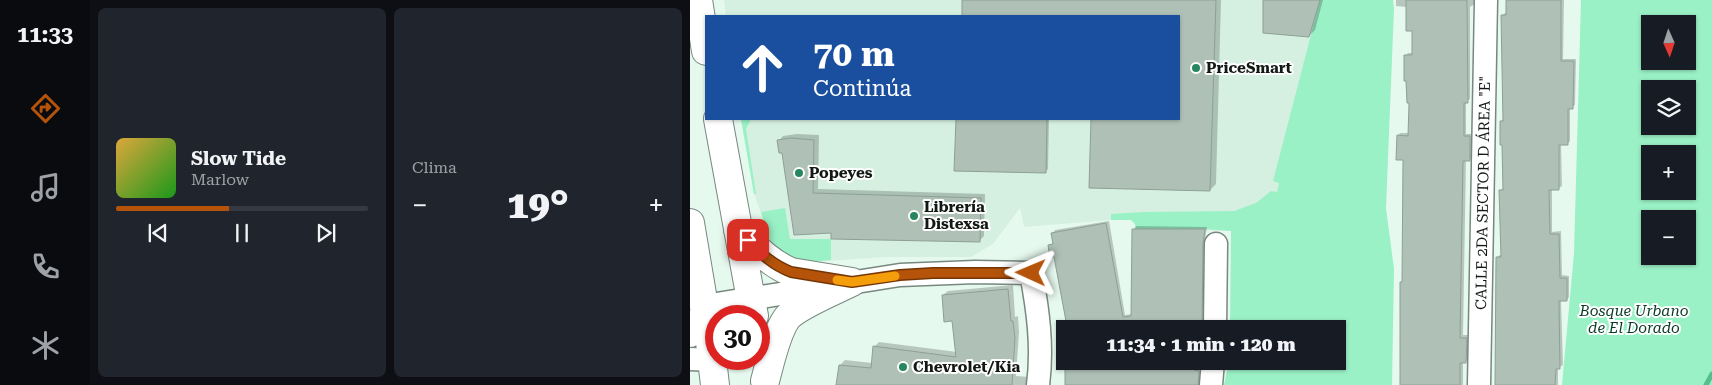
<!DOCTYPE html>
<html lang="es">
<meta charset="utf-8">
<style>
:root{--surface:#171b24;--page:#20242c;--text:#f1f3f6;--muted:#9ea1a6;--line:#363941;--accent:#b45309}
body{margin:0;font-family:"Roboto Serif",serif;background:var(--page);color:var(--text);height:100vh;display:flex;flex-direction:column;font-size:19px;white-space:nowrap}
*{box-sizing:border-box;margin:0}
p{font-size:16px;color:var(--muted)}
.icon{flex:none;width:28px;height:28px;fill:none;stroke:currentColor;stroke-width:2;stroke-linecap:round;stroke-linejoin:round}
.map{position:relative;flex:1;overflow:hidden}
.panel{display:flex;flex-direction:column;gap:8px;padding:8px;background:#0d0f14;width:600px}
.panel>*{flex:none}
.banner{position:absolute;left:15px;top:15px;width:475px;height:105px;border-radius:0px;box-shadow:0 1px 4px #0004;background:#1a4fa0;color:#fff;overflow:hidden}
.needle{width:32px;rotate:177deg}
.buttons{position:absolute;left:951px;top:15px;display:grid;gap:10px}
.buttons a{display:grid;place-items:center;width:55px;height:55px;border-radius:0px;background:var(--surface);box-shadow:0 1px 4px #0004;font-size:25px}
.speed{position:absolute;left:15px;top:305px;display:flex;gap:10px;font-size:25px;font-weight:700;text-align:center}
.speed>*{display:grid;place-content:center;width:65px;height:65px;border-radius:50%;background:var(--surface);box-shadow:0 1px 4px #0004;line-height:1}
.speed .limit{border:8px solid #d22;background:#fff;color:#111}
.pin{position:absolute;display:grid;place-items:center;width:42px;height:42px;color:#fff;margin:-21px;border-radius:10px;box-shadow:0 2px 8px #0006}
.me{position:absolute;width:55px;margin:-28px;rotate:271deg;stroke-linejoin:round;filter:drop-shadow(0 0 4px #0008)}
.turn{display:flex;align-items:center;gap:18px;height:105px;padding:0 25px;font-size:22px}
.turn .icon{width:65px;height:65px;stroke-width:2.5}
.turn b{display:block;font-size:35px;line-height:42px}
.big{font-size:38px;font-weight:800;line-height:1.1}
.panel .widget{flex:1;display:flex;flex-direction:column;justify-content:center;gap:8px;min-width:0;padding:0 18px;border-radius:8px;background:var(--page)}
.song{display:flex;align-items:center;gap:15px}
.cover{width:60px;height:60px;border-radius:8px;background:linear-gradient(135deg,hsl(40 70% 55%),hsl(120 70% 35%))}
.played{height:5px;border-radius:2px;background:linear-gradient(90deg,var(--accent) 45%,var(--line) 45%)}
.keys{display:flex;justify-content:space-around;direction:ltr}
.heat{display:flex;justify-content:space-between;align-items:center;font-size:28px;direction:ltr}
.panel .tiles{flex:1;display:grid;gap:8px;grid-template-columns:repeat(2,1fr)}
.trip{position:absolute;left:366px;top:320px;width:290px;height:50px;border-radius:0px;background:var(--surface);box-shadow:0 1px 4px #0004;font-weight:800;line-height:50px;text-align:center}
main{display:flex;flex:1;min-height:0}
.dock{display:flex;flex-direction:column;width:90px;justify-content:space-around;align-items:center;background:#090b0e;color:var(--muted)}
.dock .icon{width:35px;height:35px}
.dock .current{color:var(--accent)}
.dock b{font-size:22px;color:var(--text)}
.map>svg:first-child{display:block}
.built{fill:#d5f0e1}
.green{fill:#9af1c6;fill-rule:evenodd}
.shadow{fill:#0003}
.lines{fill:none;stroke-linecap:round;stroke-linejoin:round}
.stream{stroke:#54be8e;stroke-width:5}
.building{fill:#afc1b7;stroke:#8e9f96}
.minor-casing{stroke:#77887f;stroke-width:25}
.major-casing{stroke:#77887f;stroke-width:30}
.minor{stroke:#fff;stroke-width:22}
.major{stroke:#fff;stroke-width:28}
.route-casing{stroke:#753606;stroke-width:12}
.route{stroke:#b45309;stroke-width:9}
.slow{stroke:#f59e0b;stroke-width:9}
.poi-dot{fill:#25865f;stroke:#fff;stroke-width:2}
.labels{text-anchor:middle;stroke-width:4;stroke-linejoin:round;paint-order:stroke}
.poi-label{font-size:15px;font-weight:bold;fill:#121915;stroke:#fff;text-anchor:start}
.street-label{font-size:15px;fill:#121915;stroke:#fff}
.park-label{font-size:15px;font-style:italic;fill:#0a3926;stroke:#fff}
</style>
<main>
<nav class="dock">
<b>11:33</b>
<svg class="icon current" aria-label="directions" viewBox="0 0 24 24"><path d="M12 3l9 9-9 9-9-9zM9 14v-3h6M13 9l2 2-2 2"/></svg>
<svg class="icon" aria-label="music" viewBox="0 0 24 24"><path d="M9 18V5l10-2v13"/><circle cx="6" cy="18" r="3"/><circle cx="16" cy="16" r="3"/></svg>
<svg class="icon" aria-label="phone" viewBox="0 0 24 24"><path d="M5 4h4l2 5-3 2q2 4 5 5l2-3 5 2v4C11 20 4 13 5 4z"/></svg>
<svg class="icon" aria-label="climate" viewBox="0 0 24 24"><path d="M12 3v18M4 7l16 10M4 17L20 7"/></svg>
</nav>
<section class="panel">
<div class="tiles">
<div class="widget">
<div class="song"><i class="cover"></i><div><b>Slow Tide</b><p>Marlow</p></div></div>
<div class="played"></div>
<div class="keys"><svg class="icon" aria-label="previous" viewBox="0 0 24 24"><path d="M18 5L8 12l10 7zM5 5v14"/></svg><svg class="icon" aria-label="pause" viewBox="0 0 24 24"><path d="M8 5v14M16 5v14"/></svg><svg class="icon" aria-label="next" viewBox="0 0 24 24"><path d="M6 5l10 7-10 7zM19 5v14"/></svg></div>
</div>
<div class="widget"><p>Clima</p>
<div class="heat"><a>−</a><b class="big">19°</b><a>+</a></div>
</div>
</div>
</section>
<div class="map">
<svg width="1022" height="385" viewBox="0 0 1022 385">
<rect width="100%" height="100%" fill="#e6f9ee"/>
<path class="built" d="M34,0H645L588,200L541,231L446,229L445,224L441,220H421L334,227L330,208L303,244L281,257H196L109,263L75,224L64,194L51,119H489V16H36Z"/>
<path class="green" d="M630,0H703L704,9L696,208L704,269L702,385H534L539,361H648V329H540L541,231L515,229H446L445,224L441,220H421V214L454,212L544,211L566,203L581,191L587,192L589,183L583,181Z
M891,0H1022V385H872L884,253ZM960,24H998V61H960ZM960,89H998V126H960ZM960,154H998V191H960ZM960,219H998V256H960Z
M51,119H61L56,129L66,194H64Z
M95,208L100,239H141V260L109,263L82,247L71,212Z"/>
<path class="shadow" d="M274,0H531L526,184L520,190L400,186L402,119H489V16H273Z
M574,0H633L625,30L619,36Z
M706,0H785V4L780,7V99L776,101V134H782V157L779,160H776L773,335H779V359L776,361H773V385H775H709H711L715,159L708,136L710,133H720V102L715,56L718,53H723V30L717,7L706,6Z
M818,0H874L873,59H886L885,105L880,108V141L877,144H871L872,186L869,188H862V232L871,231L872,275L879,276V297L877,300H871L873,365L868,368V385H806L807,257L810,255H813L810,191L813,188L814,144L811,121L814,118L812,15L817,12Z
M267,119H359L358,169L355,172L266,170Z
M107,134L129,135L128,189L295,194L294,236L289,241L142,232L93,152L89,141L93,136Z
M419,221L435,315L442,314L444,229L446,226L517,227L515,240V329H377L365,256L359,246L364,243L363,233L365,230Z
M323,285L325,317L328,316L329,332L326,376L339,377V385H148L150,365L155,360L182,363L184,347L189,342L267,352L263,320L253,295L258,291Z
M376,361H507L506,368H511L509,385H377Z"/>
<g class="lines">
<path class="stream" d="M1016,385L1022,374"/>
</g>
<path class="building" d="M272,0H526L520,191L399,188L401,119H489V16H272Z
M573,0H630L619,37L573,33Z
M716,0H777L778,103H774V136H780V161H773L770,338H777L776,363H770V385H710V282H712L713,160H706L707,135L718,136L719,103H717L716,81H714V55H722V31H716Z
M816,0H871V61H884L883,109H878V145H869V190H859L860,234H869L870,278H877V301H869L870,369H866L865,385H805L806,257H811L809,190H813L812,145H810V121H813L811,15H816Z
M266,119H357L356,173L264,171Z
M101,138L124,140L123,193L291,198L290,242L141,239V233L104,235L92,153H89L87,140Z
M416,223L433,317L441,316L442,229H515L513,244L512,329H376V321L364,257L360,258L358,245L363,244L361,233Z
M318,289L321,321H323L325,338L322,385H146L149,365L181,368L183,346L266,357L262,321L254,322L252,295Z
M375,361H505L504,370L509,371L508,385H375Z"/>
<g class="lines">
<g class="minor-casing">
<path id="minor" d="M14,306L210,275L285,272L341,273C348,310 353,347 348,385
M525,329L526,244
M0,336L5,329L14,306
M0,359L22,360
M521,385L523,361
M789,385L796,0"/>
</g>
<g class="major-casing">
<path id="major" d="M8,0L16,51
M28,119L64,316
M0,223L20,342L25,385
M48,230C64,246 79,263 101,272L162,282
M75,381C80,363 86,333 97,318C107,306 146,290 162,282"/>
</g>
<use href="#minor" class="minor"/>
<use href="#major" class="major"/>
</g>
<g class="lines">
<g class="route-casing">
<path id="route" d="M58,240C71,254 83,265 101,272L162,282L210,275L243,273H341"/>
</g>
<use href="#route" class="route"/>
<path class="slow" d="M147,280L162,282L205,276"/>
</g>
<g class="poi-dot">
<circle cx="506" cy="68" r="5"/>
<circle cx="109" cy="173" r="5"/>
<circle cx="224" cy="216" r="5"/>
<circle cx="213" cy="367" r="5"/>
</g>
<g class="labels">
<g class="poi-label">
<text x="516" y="73">PriceSmart</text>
<text x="119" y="178">Popeyes</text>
<text x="234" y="212">Librería<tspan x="234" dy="17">Distexsa</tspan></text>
<text x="223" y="372">Chevrolet/Kia</text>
</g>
<g class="street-label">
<text transform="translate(793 193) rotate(-89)" y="5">CALLE 2DA SECTOR D ÁREA "E"</text>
</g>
<g class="park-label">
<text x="944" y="316">Bosque Urbano<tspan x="944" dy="17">de El Dorado</tspan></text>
</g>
</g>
</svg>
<div class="buttons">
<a><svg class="needle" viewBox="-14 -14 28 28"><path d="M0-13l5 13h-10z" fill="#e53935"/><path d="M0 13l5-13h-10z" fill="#9ea1a6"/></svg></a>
<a><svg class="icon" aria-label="layers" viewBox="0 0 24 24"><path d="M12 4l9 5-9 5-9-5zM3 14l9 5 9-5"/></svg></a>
<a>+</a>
<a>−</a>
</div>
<div class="speed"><div class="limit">30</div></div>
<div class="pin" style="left:58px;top:240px;background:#d93025"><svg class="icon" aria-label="arrive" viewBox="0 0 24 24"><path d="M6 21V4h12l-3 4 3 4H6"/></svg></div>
<svg class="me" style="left:341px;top:273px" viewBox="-20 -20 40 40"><path d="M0-17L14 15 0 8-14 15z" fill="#b45309" stroke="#fff" stroke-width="4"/></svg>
<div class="trip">11:34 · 1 min · 120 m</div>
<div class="banner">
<div class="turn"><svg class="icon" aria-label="ahead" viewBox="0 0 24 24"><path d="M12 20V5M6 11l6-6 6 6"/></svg><div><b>70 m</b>Continúa</div></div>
</div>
</div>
</main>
